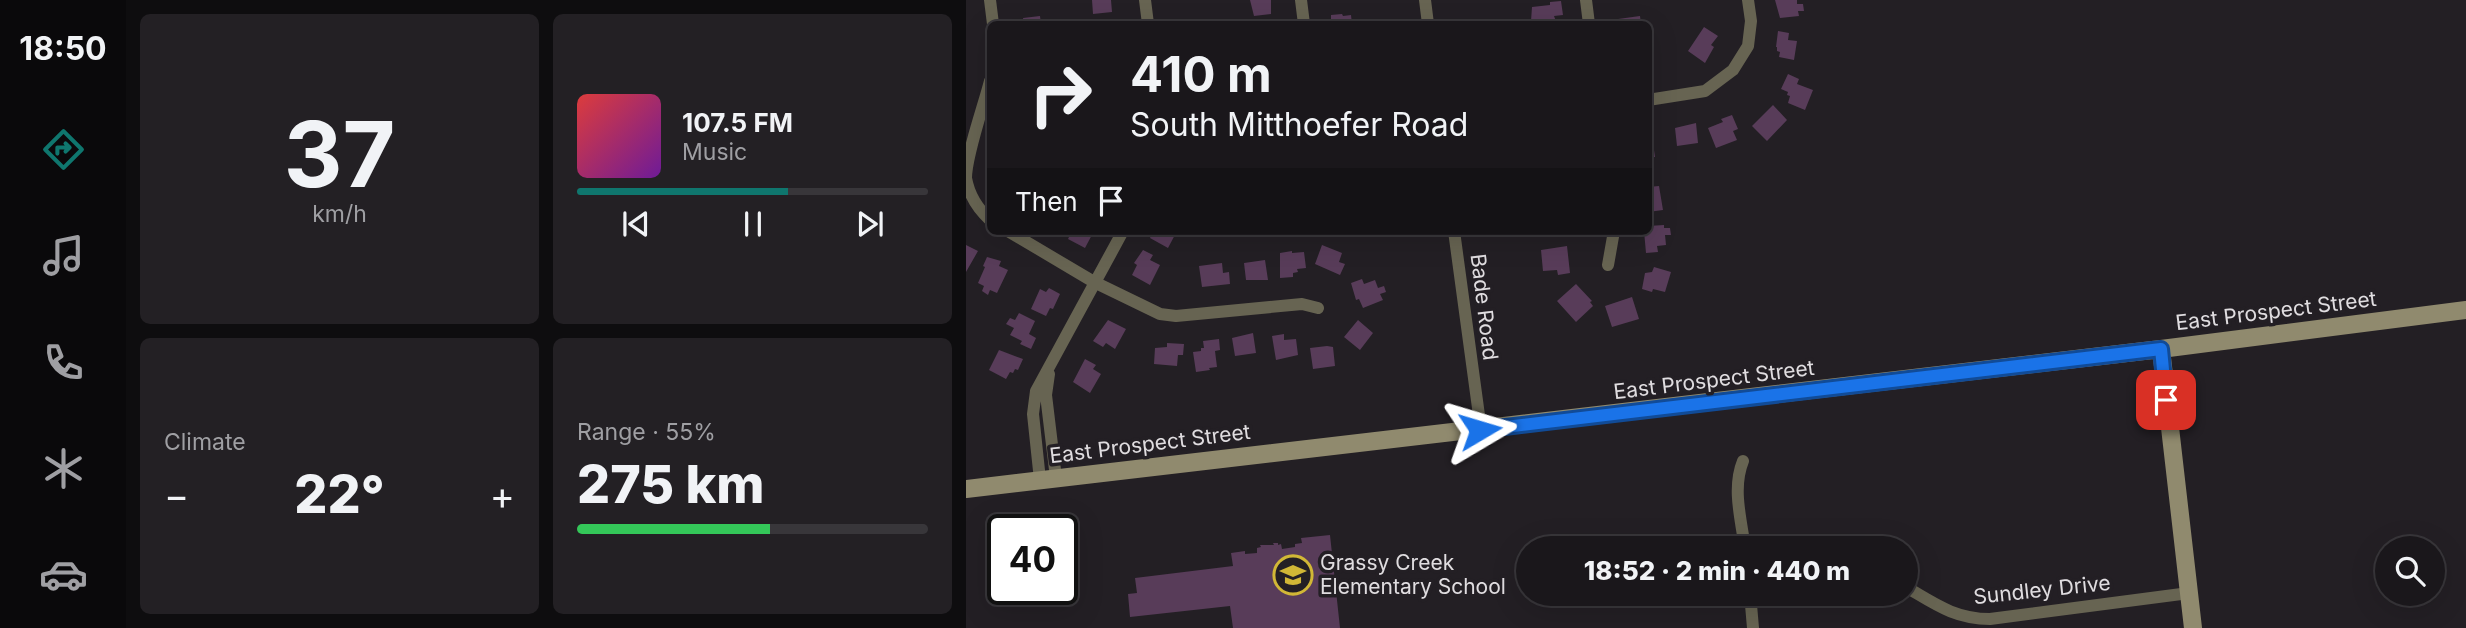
<!DOCTYPE html>
<meta charset="utf-8">
<style>
:root{--surface:#1a171b;--page:#232024;--text:#f1f3f6;--muted:#9f9fa3;--line:#38363a;--accent:#0f766e}
body{margin:0;font-family:Inter,sans-serif;background:var(--page);color:var(--text);height:100vh;display:flex;flex-direction:column;font-size:26px;white-space:nowrap}
*{box-sizing:border-box;margin:0}
p{font-size:23px;color:var(--muted)}
.icon{flex:none;width:38px;height:38px;fill:none;stroke:currentColor;stroke-width:2;stroke-linecap:round;stroke-linejoin:round}
.map{position:relative;flex:1;overflow:hidden}
.details{display:flex;flex-direction:column;gap:14px;padding:14px;background:#0e0d0f;width:840px}
.details>*{flex:none}
.guide{position:absolute;left:21px;top:21px;width:665px;height:214px;border-radius:10px;box-shadow:0 7px 28px #0002,0 0 0 2px var(--line);background:#1a171b;color:var(--text);overflow:hidden}
.fabs{position:absolute;left:1409px;top:536px;display:grid;gap:14px}
.fabs a{display:grid;place-items:center;width:70px;height:70px;border-radius:50%;background:var(--surface);box-shadow:0 7px 28px #0002,0 0 0 2px var(--line);font-size:35px}
.speed{position:absolute;left:21px;top:514px;display:flex;gap:14px;font-size:35px;font-weight:700;text-align:center}
.speed>*{display:grid;place-content:center;width:91px;height:91px;border-radius:50%;background:var(--surface);box-shadow:0 7px 28px #0002,0 0 0 2px var(--line);line-height:1}
.speed .limit{border:4px solid #111;border-radius:10px;background:#fff;color:#111}
.pin{position:absolute;display:grid;place-items:center;width:60px;height:60px;color:#fff;margin:-30px;border-radius:14px;box-shadow:0 4px 10px #0006}
.me{position:absolute;width:77px;margin:-38px;rotate:83deg;stroke-linejoin:round;filter:drop-shadow(0 0 5px #0008)}
.turn{display:flex;align-items:center;gap:24px;height:147px;padding:0 28px;font-size:32px}
.turn .icon{width:91px;height:91px;stroke-width:2.5}
.turn b{display:block;font-size:49px;line-height:60px}
.then{display:flex;align-items:center;height:66px;padding:0 28px;background:#0003;gap:14px;font-size:26px}
.big{font-size:52px;font-weight:800;line-height:1.1}
.details .widget{flex:1;display:flex;flex-direction:column;justify-content:center;gap:10px;min-width:0;padding:0 24px;border-radius:10px;background:var(--page)}
.details .dial{align-items:center;gap:0}
.dial b{font-size:91px;line-height:1}
.song{display:flex;align-items:center;gap:21px}
.cover{width:84px;height:84px;border-radius:10px;background:linear-gradient(135deg,hsl(0 70% 55%),hsl(280 70% 35%))}
.played{height:7px;border-radius:4px;background:linear-gradient(90deg,var(--accent) 60%,var(--line) 60%)}
.keys{display:flex;justify-content:space-around;direction:ltr}
.heat{display:flex;justify-content:space-between;align-items:center;font-size:38px;direction:ltr}
.charge{height:10px;border-radius:5px;background:linear-gradient(90deg,#34c759 55%,var(--line) 0)}
.details .tiles{flex:1;display:grid;gap:14px;grid-template-columns:repeat(2,1fr)}
.trip{position:absolute;left:550px;top:536px;width:402px;height:70px;border-radius:35px;background:var(--surface);box-shadow:0 7px 28px #0002,0 0 0 2px var(--line);font-weight:800;line-height:70px;text-align:center}
main{display:flex;flex:1;min-height:0}
.menu{display:flex;flex-direction:column;width:126px;justify-content:space-around;align-items:center;background:#0a090b;color:var(--muted)}
.menu .icon{width:49px;height:49px}
.menu .on{color:var(--accent)}
.menu b{font-size:32px;color:var(--text)}
.map>svg:first-child{display:block}
.building{fill:#583c59}
.lines{fill:none;stroke-linecap:round;stroke-linejoin:round}
.street{stroke:#676452;stroke-width:12}
.secondary{stroke:#908a6e;stroke-width:18}
.route-casing{stroke:#114b97;stroke-width:18}
.route{stroke:#1a73e8;stroke-width:12}
.labels{text-anchor:middle;stroke-width:7;stroke-linejoin:round;paint-order:stroke}
.street-label{font-size:21px;fill:#e0dde0;stroke:#231f24}
.poi-label{font-size:21px;fill:#e0dde0;stroke:#231f24;text-anchor:start}
</style>
<main>
<nav class="menu">
<b>18:50</b>
<svg class="icon on" aria-label="directions" viewBox="0 0 24 24"><path d="M12 3l9 9-9 9-9-9zM9 14v-3h6M13 9l2 2-2 2"/></svg>
<svg class="icon" aria-label="music" viewBox="0 0 24 24"><path d="M9 18V5l10-2v13"/><circle cx="6" cy="18" r="3"/><circle cx="16" cy="16" r="3"/></svg>
<svg class="icon" aria-label="phone" viewBox="0 0 24 24"><path d="M5 4h4l2 5-3 2q2 4 5 5l2-3 5 2v4C11 20 4 13 5 4z"/></svg>
<svg class="icon" aria-label="climate" viewBox="0 0 24 24"><path d="M12 3v18M4 7l16 10M4 17L20 7"/></svg>
<svg class="icon" aria-label="car" viewBox="0 0 24 24"><path d="M5 17H2v-5l4-1 3-4h7l3 4 3 1v5h-3M9 17h6M6 11h13"/><circle cx="7" cy="17" r="2"/><circle cx="17" cy="17" r="2"/></svg>
</nav>
<section class="details">
<div class="tiles">
<div class="widget dial"><b>37</b><p>km/h</p></div>
<div class="widget">
<div class="song"><i class="cover"></i><div><b>107.5 FM</b><p>Music</p></div></div>
<div class="played"></div>
<div class="keys"><svg class="icon" aria-label="previous" viewBox="0 0 24 24"><path d="M18 5L8 12l10 7zM5 5v14"/></svg><svg class="icon" aria-label="pause" viewBox="0 0 24 24"><path d="M8 5v14M16 5v14"/></svg><svg class="icon" aria-label="next" viewBox="0 0 24 24"><path d="M6 5l10 7-10 7zM19 5v14"/></svg></div>
</div>
<div class="widget"><p>Climate</p>
<div class="heat"><a>−</a><b class="big">22°</b><a>+</a></div>
</div>
<div class="widget"><p>Range · 55%</p><b class="big">275 km</b><div class="charge"></div></div>
</div>
</section>
<div class="map">
<svg width="1500" height="628" viewBox="0 0 1500 628">
<rect width="100%" height="100%" fill="#231f24"/>
<path class="building" d="M126,0H145L146,12L127,14Z
M284,0H305V14L288,16Z
M809,0H831V4H837L838,11H832L833,16L814,18Z
M595,1L597,15L588,16L591,24H568V21H565L566,7L584,5V2Z
M376,14L377,16L385,15L386,24H365V15Z
M74,16L75,24H58L57,18Z
M674,16L675,24H653L652,19Z
M738,27L752,36L745,45L748,47L739,63L722,51Z
M812,31L823,33L822,40L831,41L828,60L813,57L814,52L811,51V47H810Z
M822,74L833,79L831,84L847,90L839,110L822,103L824,96L821,95L822,92L815,89Z
M807,105L821,120L801,141L786,126Z
M766,115L772,129L767,131L771,140L750,148L742,128L757,122L755,119Z
M730,123L732,143L711,146L709,128Z
M682,129H685L689,157L682,158Z
M693,186L697,210L682,212V187Z
M698,225V228H704L705,235H699L700,245L691,246L692,252L680,253L678,231H682V226Z
M106,231H128L119,248L102,239Z
M187,231H211L202,248L184,238Z
M0,245L12,251L0,272Z
M356,245L376,253L373,262L379,264L374,275L349,264Z
M601,246L604,273L592,275L591,270L577,271L575,250Z
M177,250L187,255L184,260L194,265L184,285L166,275L171,265L168,263Z
M326,251V253L338,252L340,268L331,269L332,272L327,273V277L314,278V253Z
M21,257L35,261L33,266L42,270L31,293L24,290L22,295L16,291L18,286L12,283L19,267L17,266Z
M299,260L302,280H280L278,263Z
M256,263L257,273L263,272L264,284L236,287L233,266Z
M688,267L705,272L699,292L687,289L686,292L676,289L679,273L686,272Z
M396,279L398,284L409,280L412,288L418,286L420,292L414,294L417,300L397,308L393,299L390,300L385,283Z
M610,284L626,301L624,302L627,306L610,322L591,301Z
M83,288L94,294L87,309L84,308L80,316L65,309L74,289L80,292Z
M666,297L673,319L646,327L639,306Z
M53,313L69,321L63,334L70,338L65,349L54,344L56,341L44,335L48,328L40,324L44,318L49,320Z
M142,320L160,329L149,349L140,343L137,347L127,341Z
M392,320L407,333L394,350L378,337Z
M287,333L290,353L269,356L266,338Z
M318,334V340L330,339L332,355L310,360L306,336Z
M253,339L254,350L249,351L251,367L243,368L244,370L230,372L227,352L235,351V348H238L237,341Z
M201,343L218,344L217,355H212L211,366L188,364L189,348L201,347Z
M361,346L367,347L369,366L347,369L344,348Z
M33,350L57,359L52,370L49,369L47,373L44,372L40,379L23,370Z
M119,359L130,365L127,369L135,374L124,393L107,382Z
M364,535L374,628H267L264,606L164,617L162,594L171,593L169,578L267,566L265,553L279,551V554L291,553V548L295,547L294,545H308L307,543H312V545L315,544L316,549L329,547V544L336,543L335,538Z"/>
<g class="lines">
<path class="street" d="M24,0L27,24
M179,0L182,24
M335,0L338,24
M459,0L462,24
M620,0L623,24
M24,81C18,105 0,155 0,178C3,195 12,209 24,220
M682,100L739,91L767,70L782,46L785,21L782,0
M42,231L128,282L194,314L210,316L336,304L352,308
M488,231L515,430
M642,265L648,231
M83,374L80,395L90,478
M777,461C766,488 775,519 779,548
M74,480L67,414L70,391L157,231
M940,587C969,604 989,619 1024,619L1223,593
M784,593L787,628"/>
<path class="secondary" d="M1195,349L1227,628
M0,489L1195,349L1500,310"/>
</g>
<g class="lines">
<g class="route-casing">
<path id="route" d="M514,430L1195,349L1200,400"/>
</g>
<use href="#route" class="route"/>
</g>
<defs>
<g id="school-ring" transform="scale(2.0125)"><circle r="9.5" fill="#231f24" stroke="#d1b736" stroke-width="1.5"/><path d="M0-5L7-2L0 1L-7-2ZM-4 1L0 2.5L4 1V4Q0 6-4 4Z" fill="#d1b736"/></g>
</defs>
<g fill-rule="evenodd">
<use href="#school-ring" x="327" y="575"/>
</g>
<g class="labels">
<g class="street-label">
<text transform="translate(518 307) rotate(83)" y="7">Bade Road</text>
<text transform="translate(1310 311) rotate(-7)" y="7">East Prospect Street</text>
<text transform="translate(748 380) rotate(-7)" y="7">East Prospect Street</text>
<text transform="translate(184 444) rotate(-7)" y="7">East Prospect Street</text>
<text transform="translate(1076 590) rotate(-6)" y="7">Sundley Drive</text>
</g>
<g class="poi-label">
<text x="354" y="570">Grassy Creek<tspan x="354" dy="24">Elementary School</tspan></text>
</g>
</g>
</svg>
<div class="fabs">
<a><svg class="icon" aria-label="search" viewBox="0 0 24 24"><circle cx="10" cy="10" r="6"/><path d="M15 15l6 6"/></svg></a>
</div>
<div class="speed"><div class="limit">40</div></div>
<div class="pin" style="left:1200px;top:400px;background:#d93025"><svg class="icon" aria-label="arrive" viewBox="0 0 24 24"><path d="M6 21V4h12l-3 4 3 4H6"/></svg></div>
<svg class="me" style="left:514px;top:430px" viewBox="-20 -20 40 40"><path d="M0-17L14 15 0 8-14 15z" fill="#1a73e8" stroke="#fff" stroke-width="4"/></svg>
<div class="trip">18:52 · 2 min · 440 m</div>
<div class="guide">
<div class="turn"><svg class="icon" aria-label="right" viewBox="0 0 24 24"><path d="M7 20v-9h11M14 6l5 5-5 5"/></svg><div><b>410 m</b>South Mitthoefer Road</div></div>
<div class="then">Then<svg class="icon" aria-label="arrive" viewBox="0 0 24 24"><path d="M6 21V4h12l-3 4 3 4H6"/></svg></div>
</div>
</div>
</main>
